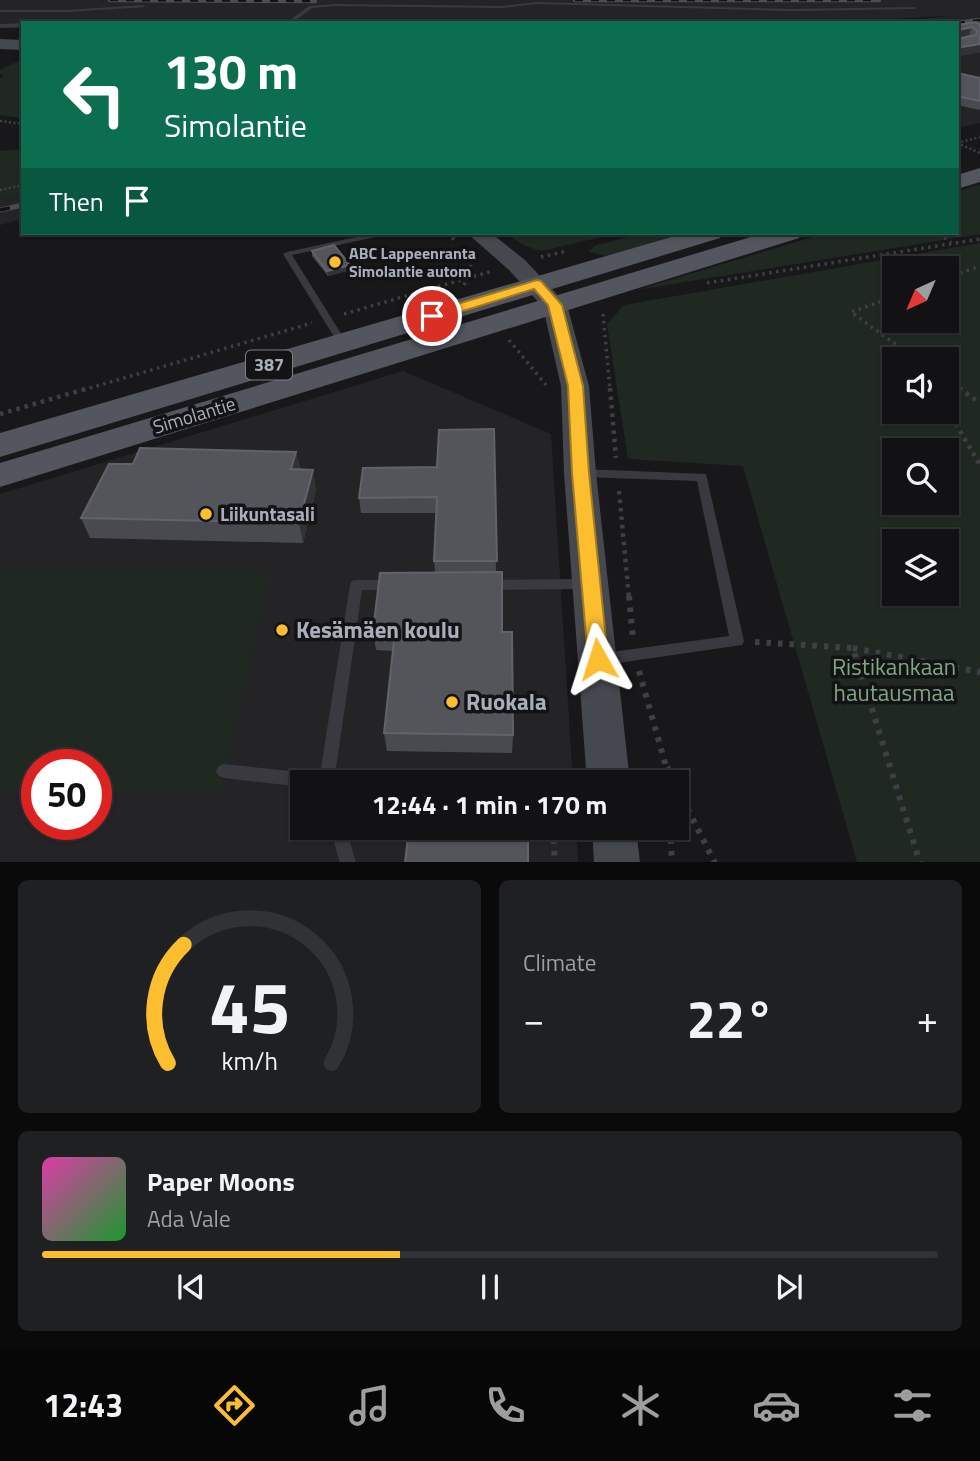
<!DOCTYPE html>
<meta charset="utf-8">
<style>
:root{--surface:#121214;--page:#1f2022;--text:#f1f3f6;--muted:#9c9ea0;--line:#313234;--accent:#fcbe2e}
body{margin:0;font-family:"Titillium Web",sans-serif;background:var(--page);color:var(--text);height:100vh;display:flex;flex-direction:column;font-size:26px;white-space:nowrap}
*{box-sizing:border-box;margin:0}
p{font-size:23px;color:var(--muted)}
.icon{flex:none;width:38px;height:38px;fill:none;stroke:currentColor;stroke-width:2;stroke-linecap:round;stroke-linejoin:round}
.map{position:relative;height:862px;overflow:hidden}
.panel{display:flex;flex-direction:column;gap:18px;padding:18px;background:#0a0a0b;flex:1}
.panel>*{flex:none}
.hud{position:absolute;left:21px;top:21px;width:938px;height:214px;border-radius:0px;box-shadow:0 2px 5px #0004,0 0 0 2px var(--line);background:#0b6e4f;color:#fff;overflow:hidden}
.needle{width:46px;rotate:224deg}
.controls{position:absolute;left:882px;top:256px;display:grid;gap:14px}
.controls a{display:grid;place-items:center;width:77px;height:77px;border-radius:0px;background:var(--surface);box-shadow:0 2px 5px #0004,0 0 0 2px var(--line);font-size:35px}
.speed{position:absolute;left:21px;top:749px;display:flex;gap:14px;font-size:35px;font-weight:700;text-align:center}
.speed>*{display:grid;place-content:center;width:91px;height:91px;border-radius:50%;background:var(--surface);box-shadow:0 2px 5px #0004,0 0 0 2px var(--line);line-height:1}
.speed .limit{border:10px solid #d22;background:#fff;color:#111}
.pin{position:absolute;display:grid;place-items:center;width:60px;height:60px;color:#fff;margin:-30px;border:4px solid #fff;border-radius:50%;box-shadow:0 2px 7px #0007}
.me{position:absolute;width:77px;margin:-38px;rotate:354deg;stroke-linejoin:round;filter:drop-shadow(0 0 5px #0008)}
.turn{display:flex;align-items:center;gap:24px;height:147px;padding:0 28px;font-size:32px}
.turn .icon{width:91px;height:91px;stroke-width:2.5}
.turn b{display:block;font-size:49px;line-height:60px}
.then{display:flex;align-items:center;height:66px;padding:0 28px;background:#0003;gap:14px;font-size:26px}
.big{font-size:52px;font-weight:700;line-height:1.1}
.panel .card{flex:1;display:flex;flex-direction:column;justify-content:center;gap:10px;min-width:0;padding:0 24px;border-radius:10px;background:var(--page)}
.panel .dial{align-items:center;gap:0}
.dial svg{height:182px;overflow:visible;fill:none;stroke:var(--line);stroke-width:7;stroke-linecap:round;text-anchor:middle}
.dial text{fill:var(--text);stroke:none}
.song{display:flex;align-items:center;gap:21px}
.cover{width:84px;height:84px;border-radius:10px;background:linear-gradient(135deg,hsl(320 70% 55%),hsl(130 70% 35%))}
.played{height:7px;border-radius:4px;background:linear-gradient(90deg,var(--accent) 40%,var(--line) 40%)}
.keys{display:flex;justify-content:space-around;direction:ltr}
.heat{display:flex;justify-content:space-between;align-items:center;font-size:38px;direction:ltr}
.panel .tiles{flex:1;display:grid;gap:18px;grid-template-columns:1fr 1fr}
.card:last-child{grid-column:span 2}
.trip{position:absolute;left:290px;top:770px;width:399px;height:70px;border-radius:0px;background:var(--surface);box-shadow:0 2px 5px #0004,0 0 0 2px var(--line);font-weight:700;line-height:70px;text-align:center}
.menu{display:flex;height:112px;justify-content:space-around;align-items:center;background:#070708;color:var(--muted)}
.menu .icon{width:49px;height:49px}
.menu .active{color:var(--accent)}
.menu b{font-size:32px;color:var(--text)}
.map>svg:first-child{display:block}
.built{fill:#242427;fill-rule:evenodd}
.green{fill:#1f2921;fill-rule:evenodd}
.lines{fill:none;stroke-linecap:round;stroke-linejoin:round}
.path-far3{stroke:#3e4046;stroke-width:2.5;stroke-dasharray:2 2.5;stroke-linecap:butt}
.path-far2{stroke:#3e4046;stroke-width:3.5;stroke-dasharray:2.5 4.5;stroke-linecap:butt}
.path-far1{stroke:#3e4046;stroke-width:4.5;stroke-dasharray:3.5 5;stroke-linecap:butt}
.path{stroke:#3e4046;stroke-width:6;stroke-dasharray:4.5 7;stroke-linecap:butt}
.service{fill:#39393f;fill-rule:evenodd}
.secondary{fill:#46484f;fill-rule:evenodd}
.primary{fill:#54565f;fill-rule:evenodd}
.rail-far1-casing{stroke:#4b4d54;stroke-width:4.5}
.rail-casing{stroke:#4b4d54;stroke-width:5}
.rail-far1{stroke:#131315;stroke-width:2.5;stroke-dasharray:8;stroke-linecap:butt}
.rail{stroke:#131315;stroke-width:3.5;stroke-dasharray:10;stroke-linecap:butt}
.wall{fill:#494a4f}
.shaded-wall{fill:#313235}
.building{fill:#54555b;stroke:#61636a;stroke-width:2;fill-rule:evenodd}
.route{fill:#fcbe2e;stroke:#a47c1e;stroke-width:2}
.poi-dot{fill:#fcbe2e;stroke:#131315;stroke-width:2.5}
.labels{text-anchor:middle;stroke-width:7;stroke-linejoin:round;paint-order:stroke}
.far-poi-label{font-size:16px;font-weight:bold;fill:#a9aebb;stroke:#131315;text-anchor:start}
.shield{fill:#131315;stroke:#7c8089;stroke-width:2}
.shield-label{font-size:18px;font-weight:bold;fill:#a9aebb}
.street-label{font-size:19px;fill:#a9aebb;stroke:#131315}
.poi-label{font-size:19px;font-weight:bold;fill:#a9aebb;stroke:#131315;text-anchor:start}
.near-poi-label{font-size:23px;font-weight:bold;fill:#a9aebb;stroke:#131315;text-anchor:start}
.near-park-label{font-size:23px;fill:#7fa683;stroke:#131315}
</style>
<div class="map">
<svg width="980" height="863" viewBox="0 0 980 863">
<rect width="100%" height="100%" fill="#18181a"/>
<path class="built" d="M0,0H980V25L957,29V23H895L946,16L826,23H23V28H0Z
M980,29V123L957,128V33Z
M23,195V219L0,225V200Z
M403,371L551,434L573,782H303V828H576L578,862L0,863V494ZM37,765H96V824H37Z"/>
<path class="green" d="M23,59V118L0,115V79L4,76L0,74V70Z
M23,149V195L0,200V151Z
M980,184V234L637,290L826,233H957V192Z
M504,233H619L541,251L526,246Z
M643,233H685L606,256L589,252L594,246Z
M980,243V862H857L743,466L628,459L607,324L624,305ZM894,268H947V320H894ZM894,359H947V411H894ZM894,450H947V502H894ZM894,541H947V593H894Z
M0,573H271L220,792L96,791V765H37V791H0Z"/>
<g class="lines">
<path class="path-far3" d="M0,121L23,124
M957,143L980,153
M957,143L980,137
M0,190L23,185"/>
<path class="path-far2" d="M447,233L457,242
M939,233L951,243
M541,257L567,251
M947,278L980,266
M707,283L980,239
M464,285L468,278L493,271
M894,297L851,312L916,359
M344,314L468,278L471,264L468,253
M603,314L610,390
M509,340L546,385
M947,380L961,390
M83,390L312,323"/>
<path class="path-far1" d="M610,388L616,458
M959,388L980,403
M947,409L980,465
M0,414L89,388
M619,491L629,598"/>
<path class="path" d="M629,596L633,639
M755,642L853,648L920,863
M853,648L980,672
M639,671L665,763L667,782
M667,767L675,782
M677,788L715,863
M553,828L555,863
M670,828L672,863"/>
<path class="service" d="M538,2L793,9L914,7L916,8L914,9L793,11L538,4L501,8L335,6L312,8L292,23H286L309,6L335,4L501,6Z
M143,5L145,7L67,12H0V10H67Z
M23,23V27L0,28V24Z
M375,233H389L385,235L292,255L347,343L345,345H339L283,254L287,252Z
M582,469L706,474L744,641L742,645L604,665L599,663L597,659L599,655L604,653L729,636L697,481L582,477L578,476L576,473L578,470Z
M584,579L588,580L590,584L588,588L584,589L488,590L484,589L482,585L484,581L488,580Z
M356,580H392L396,581L398,585L396,589L392,590H362L334,782H303V787L224,778L219,776L216,771L219,766L224,764L320,774L350,585L352,581Z
M330,828H346L356,863H340Z"/>
<path class="secondary" d="M0,39L23,40V50L0,49Z
M467,233H491L525,260L567,305L589,386L596,473L630,782H587L564,473L561,386L543,307L509,270Z
M592,828H636L640,863H594Z"/>
<path class="primary" d="M980,168V182L957,189V175Z
M685,233H723L720,238L0,457V433Z
M764,233H802L799,238L0,487V463Z"/>
<g class="rail-far1-casing">
<path id="rail-far1" d="M110,0L315,1
M575,0H879
M957,23L980,20"/>
</g>
<g class="rail-casing">
<path id="rail" d="M0,210L23,205"/>
</g>
<use href="#rail-far1" class="rail-far1"/>
<use href="#rail" class="rail"/>
</g>
<path class="wall" d="M980,24V52L959,56L957,55V25Z
M957,73L980,78V110L957,105Z
M312,251L350,265L351,270L328,276L312,256Z
M494,429L496,572L513,735L512,753L387,751L384,733L393,651L376,650L373,631L435,572L434,561L437,513H361L359,498L437,467Z
M296,452L300,469L316,490L303,543L90,538L81,518L133,464Z"/>
<path class="shaded-wall" d="M972,27L969,35L957,38L959,30Z
M980,44V52L959,56L962,47Z
M350,265L351,270L328,276L327,271Z
M296,452L300,472L291,469Z
M313,470L316,490L303,543L299,523Z"/>
<path class="building" d="M976,22L980,24V44L962,47L957,45V25ZM972,27L977,31L976,35L958,39L959,30Z
M957,73L980,78V101L957,96Z
M334,245L350,265L327,271L312,251Z
M494,429L497,561H434L437,497L359,498L363,468L437,467L439,430Z
M140,448L296,452L291,469L313,470L299,523L81,518L109,464H133Z
M502,572V632H512L513,735L384,733L395,631H373L380,573Z
M409,828H528V863H405Z"/>
<path class="route" d="M537,280L541,281L562,305L583,386L589,473L608,659L605,666L598,668L591,666L588,659L572,473L568,386L548,305L534,289L437,319L432,320L425,316L427,313Z"/>
<g class="poi-dot">
<circle cx="335" cy="262" r="7"/>
<circle cx="206" cy="514" r="7"/>
<circle cx="282" cy="630" r="7"/>
<circle cx="452" cy="702" r="7"/>
</g>
<g class="labels">
<g class="far-poi-label">
<text x="349" y="259">ABC Lappeenranta<tspan x="349" dy="18">Simolantie autom</tspan></text>
</g>
<rect class="shield" x="246" y="350.5" width="46" height="29" rx="5"/>
<g class="shield-label">
<text x="269" y="371">387</text>
</g>
<g class="street-label">
<text transform="translate(194 415) rotate(-17)" y="7">Simolantie</text>
</g>
<g class="poi-label">
<text x="220" y="521">Liikuntasali</text>
</g>
<g class="near-poi-label">
<text x="296" y="638">Kesämäen koulu</text>
<text x="466" y="710">Ruokala</text>
</g>
<g class="near-park-label">
<text x="894" y="675">Ristikankaan<tspan x="894" dy="26">hautausmaa</tspan></text>
</g>
</g>
</svg>
<div class="controls">
<a><svg class="needle" viewBox="-14 -14 28 28"><path d="M0-13l5 13h-10z" fill="#e53935"/><path d="M0 13l5-13h-10z" fill="#9c9ea0"/></svg></a>
<a><svg class="icon" aria-label="sound" viewBox="0 0 24 24"><path d="M4 9h4l5-4v14l-5-4H4zM17 9q2 3 0 6"/></svg></a>
<a><svg class="icon" aria-label="search" viewBox="0 0 24 24"><circle cx="10" cy="10" r="6"/><path d="M15 15l6 6"/></svg></a>
<a><svg class="icon" aria-label="layers" viewBox="0 0 24 24"><path d="M12 4l9 5-9 5-9-5zM3 14l9 5 9-5"/></svg></a>
</div>
<div class="speed"><div class="limit">50</div></div>
<div class="pin" style="left:432px;top:316px;background:#d93025"><svg class="icon" aria-label="arrive" viewBox="0 0 24 24"><path d="M6 21V4h12l-3 4 3 4H6"/></svg></div>
<svg class="me" style="left:598px;top:659px" viewBox="-20 -20 40 40"><path d="M0-17L14 15 0 8-14 15z" fill="#fcbe2e" stroke="#fff" stroke-width="4"/></svg>
<div class="trip">12:44 · 1 min · 170 m</div>
<div class="hud">
<div class="turn"><svg class="icon" aria-label="left" viewBox="0 0 24 24"><path d="M17 20v-9H6M10 6l-5 5 5 5"/></svg><div><b>130 m</b>Simolantie</div></div>
<div class="then">Then<svg class="icon" aria-label="arrive" viewBox="0 0 24 24"><path d="M6 21V4h12l-3 4 3 4H6"/></svg></div>
</div>
</div>
<section class="panel">
<div class="tiles">
<div class="card dial"><svg viewBox="0 0 100 80">
<path d="M14 69A42 42 0 1 1 86 69"/>
<path d="M14 69A42 42 0 0 1 21 17" stroke="#fcbe2e"/>
<text x="50" y="56" font-size="32" font-weight="700">45</text>
<text x="50" y="72" font-size="11">km/h</text>
</svg></div>
<div class="card"><p>Climate</p>
<div class="heat"><a>−</a><b class="big">22°</b><a>+</a></div>
</div>
<div class="card">
<div class="song"><i class="cover"></i><div><b>Paper Moons</b><p>Ada Vale</p></div></div>
<div class="played"></div>
<div class="keys"><svg class="icon" aria-label="previous" viewBox="0 0 24 24"><path d="M18 5L8 12l10 7zM5 5v14"/></svg><svg class="icon" aria-label="pause" viewBox="0 0 24 24"><path d="M8 5v14M16 5v14"/></svg><svg class="icon" aria-label="next" viewBox="0 0 24 24"><path d="M6 5l10 7-10 7zM19 5v14"/></svg></div>
</div>
</div>
</section>
<nav class="menu">
<b>12:43</b>
<svg class="icon active" aria-label="directions" viewBox="0 0 24 24"><path d="M12 3l9 9-9 9-9-9zM9 14v-3h6M13 9l2 2-2 2"/></svg>
<svg class="icon" aria-label="music" viewBox="0 0 24 24"><path d="M9 18V5l10-2v13"/><circle cx="6" cy="18" r="3"/><circle cx="16" cy="16" r="3"/></svg>
<svg class="icon" aria-label="phone" viewBox="0 0 24 24"><path d="M5 4h4l2 5-3 2q2 4 5 5l2-3 5 2v4C11 20 4 13 5 4z"/></svg>
<svg class="icon" aria-label="climate" viewBox="0 0 24 24"><path d="M12 3v18M4 7l16 10M4 17L20 7"/></svg>
<svg class="icon" aria-label="car" viewBox="0 0 24 24"><path d="M5 17H2v-5l4-1 3-4h7l3 4 3 1v5h-3M9 17h6M6 11h13"/><circle cx="7" cy="17" r="2"/><circle cx="17" cy="17" r="2"/></svg>
<svg class="icon" aria-label="filters" viewBox="0 0 24 24"><path d="M4 7h16M4 17h16"/><circle cx="9" cy="7" r="2"/><circle cx="15" cy="17" r="2"/></svg>
</nav>
